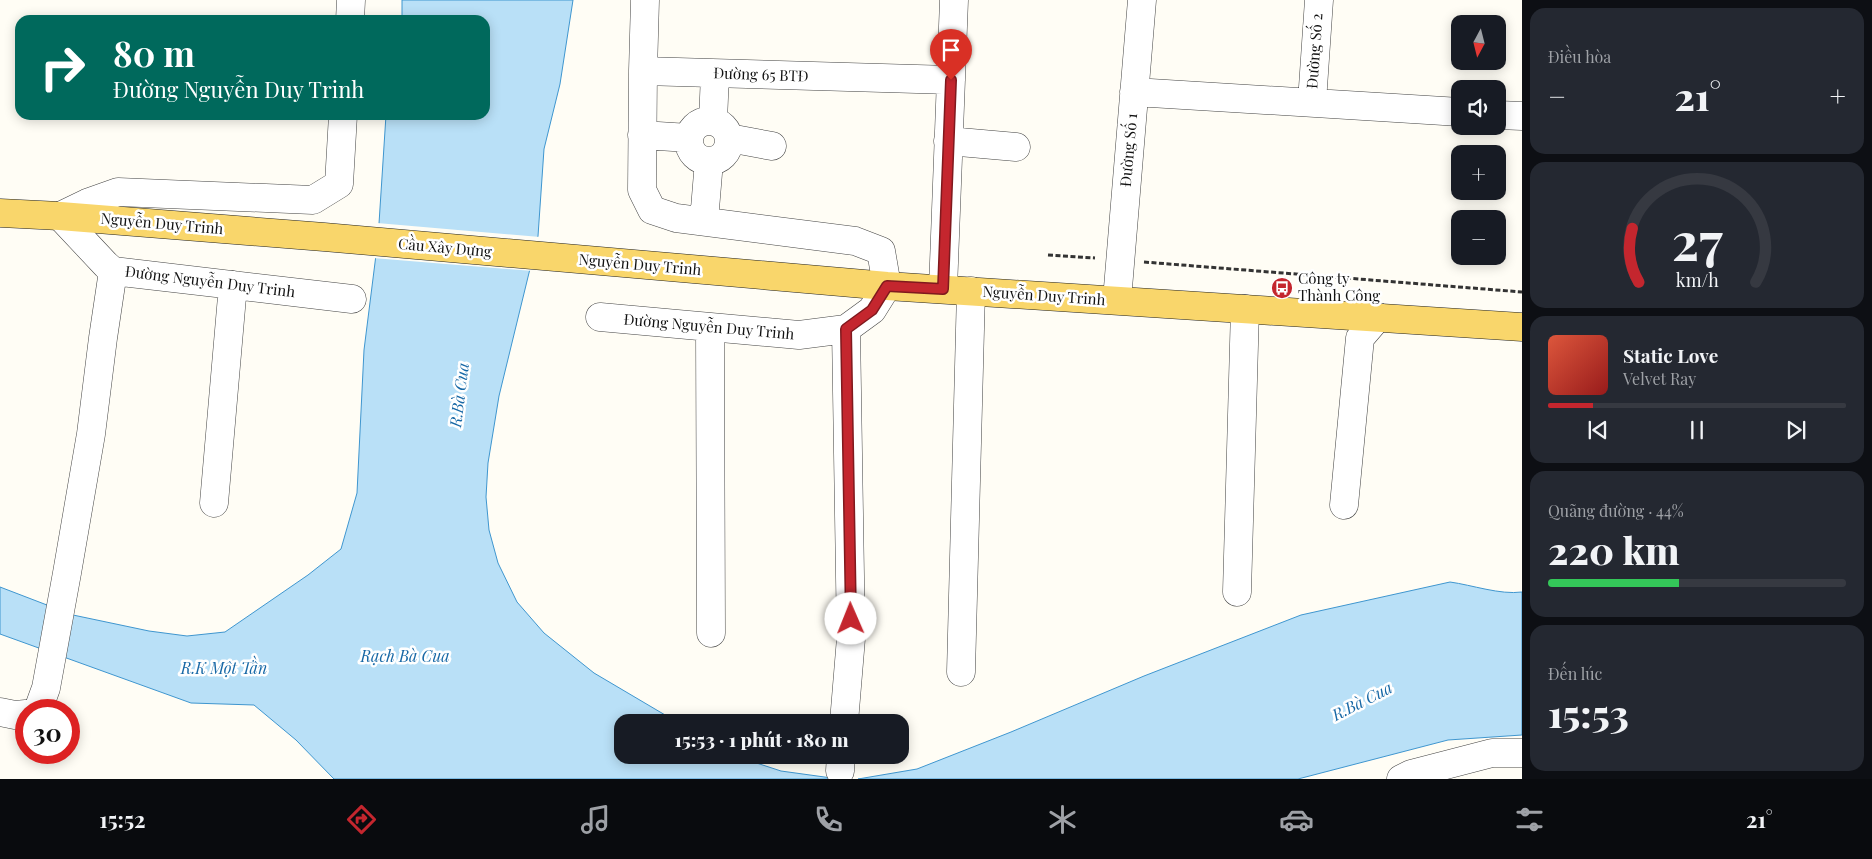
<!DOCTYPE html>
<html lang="vi">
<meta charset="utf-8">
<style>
:root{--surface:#171b24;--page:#242831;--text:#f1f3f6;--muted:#9ea1a6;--line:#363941;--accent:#c4262e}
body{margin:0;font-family:"Playfair Display",serif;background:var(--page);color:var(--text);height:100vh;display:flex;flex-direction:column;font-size:19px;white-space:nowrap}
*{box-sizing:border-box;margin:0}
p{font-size:16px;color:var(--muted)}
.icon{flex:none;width:28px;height:28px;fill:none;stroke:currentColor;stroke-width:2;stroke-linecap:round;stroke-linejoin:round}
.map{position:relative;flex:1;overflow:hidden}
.panel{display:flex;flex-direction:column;gap:8px;padding:8px;background:#0d0f14;width:350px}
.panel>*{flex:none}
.hud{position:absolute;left:15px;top:15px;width:475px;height:105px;border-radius:15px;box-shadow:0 2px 12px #0003;background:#00695c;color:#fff;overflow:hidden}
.needle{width:32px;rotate:187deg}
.controls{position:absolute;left:1451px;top:15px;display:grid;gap:10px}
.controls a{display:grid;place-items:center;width:55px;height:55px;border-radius:10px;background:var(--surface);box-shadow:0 2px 12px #0003;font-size:25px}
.speed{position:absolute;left:15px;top:699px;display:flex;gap:10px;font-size:25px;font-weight:700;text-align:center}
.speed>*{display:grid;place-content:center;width:65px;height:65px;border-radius:50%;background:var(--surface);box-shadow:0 2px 12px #0003;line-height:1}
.speed .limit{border:8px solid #d22;background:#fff;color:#111}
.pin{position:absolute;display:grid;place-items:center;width:42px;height:42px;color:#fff;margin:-51px -21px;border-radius:50% 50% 50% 0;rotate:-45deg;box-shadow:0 0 5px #0007}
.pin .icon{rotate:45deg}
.me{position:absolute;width:55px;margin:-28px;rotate:359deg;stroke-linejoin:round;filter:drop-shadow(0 0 4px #0008)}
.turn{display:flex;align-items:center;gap:18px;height:105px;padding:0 15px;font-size:22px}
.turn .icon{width:65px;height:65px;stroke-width:2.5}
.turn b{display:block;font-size:35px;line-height:42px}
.big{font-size:38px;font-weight:800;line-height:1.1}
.panel .widget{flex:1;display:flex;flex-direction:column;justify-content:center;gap:8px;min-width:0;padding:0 18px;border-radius:15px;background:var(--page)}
.panel .dial{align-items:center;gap:0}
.dial svg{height:130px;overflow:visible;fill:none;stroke:var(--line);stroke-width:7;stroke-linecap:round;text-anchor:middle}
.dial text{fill:var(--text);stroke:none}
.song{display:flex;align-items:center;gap:15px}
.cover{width:60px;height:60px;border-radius:8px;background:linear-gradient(135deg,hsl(10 70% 55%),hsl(0 70% 35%))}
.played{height:5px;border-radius:2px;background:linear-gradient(90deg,var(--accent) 15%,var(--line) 15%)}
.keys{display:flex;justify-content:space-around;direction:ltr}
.heat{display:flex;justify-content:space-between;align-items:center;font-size:28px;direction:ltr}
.charge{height:8px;border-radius:4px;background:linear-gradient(90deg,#34c759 44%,var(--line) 0)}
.trip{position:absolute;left:614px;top:714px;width:295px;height:50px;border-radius:15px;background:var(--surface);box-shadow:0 2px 12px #0003;font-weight:800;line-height:50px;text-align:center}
.menu{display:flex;height:80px;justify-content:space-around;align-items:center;background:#090b0e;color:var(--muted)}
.menu .icon{width:35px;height:35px}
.menu .on{color:var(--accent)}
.menu b{font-size:22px;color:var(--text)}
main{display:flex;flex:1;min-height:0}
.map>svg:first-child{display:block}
.water{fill:#b9e0f7;stroke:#3f96cf}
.pier{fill:#fffdf5}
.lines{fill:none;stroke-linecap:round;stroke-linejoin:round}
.minor-casing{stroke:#444;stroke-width:29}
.major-casing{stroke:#222;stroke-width:29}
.path{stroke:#333;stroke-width:3;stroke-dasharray:5 2.5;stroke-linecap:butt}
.minor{stroke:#fff;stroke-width:28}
.major{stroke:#f9d66b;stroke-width:28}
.route-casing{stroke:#7f191e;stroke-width:12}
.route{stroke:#c4262e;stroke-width:9}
.labels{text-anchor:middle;stroke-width:5;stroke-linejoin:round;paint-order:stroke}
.street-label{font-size:15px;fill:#111;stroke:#fff}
.poi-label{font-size:15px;fill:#111;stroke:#fff;text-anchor:start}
.water-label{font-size:16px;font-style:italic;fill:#1768a6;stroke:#fff}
</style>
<main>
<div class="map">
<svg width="1522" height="779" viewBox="0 0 1522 779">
<rect width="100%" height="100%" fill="#fffdf5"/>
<path class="water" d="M402,0H573L560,84L544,149L538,236L499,396L488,463L486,497L489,530L498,563L517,602L544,633L594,673L677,722H622V755H732L781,771L839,779H334L296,740L254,705L191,703L0,634V587L73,615L149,631L187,636L225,632L308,575L341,549L357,493L364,350L378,239L386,115H485V20H402Z
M1450,582C1472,585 1500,595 1522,592V735L1448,740L1298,779H858L917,769L1011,732L1144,676L1301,615Z"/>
<path class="pier" d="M377,223L540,237L533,271L373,258Z"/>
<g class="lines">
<g class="minor-casing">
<path id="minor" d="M645,0L643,71L951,80
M350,20L351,0
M1134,92L1460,112
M1312,102L1319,0
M343,115L339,184L313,200L118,192L87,203L60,216L106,265L113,271L352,299
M1498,115L1522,116
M713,121L715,74
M689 141a20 20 0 1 1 40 0a20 20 0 1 1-40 0Z
M642,135L689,138
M729,138L772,146
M948,141L1016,147
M704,221L709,161
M943,289L954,0
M1117,300L1142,0
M600,317L799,335L846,329L872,310L887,286L881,251L855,241L676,218L652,210L642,190L643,71
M710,327L711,633
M214,503L233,285
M1344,505L1360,338L1378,317
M1237,592L1245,309
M961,672L971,291
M38,710L46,688L67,573L91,434L103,338L113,271
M0,712L15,715L26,714
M844,722L851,638L846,329
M840,771L841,755
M1401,779L1411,774L1492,753H1522"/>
</g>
<g class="major-casing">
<path id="major" d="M0,213L60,216L324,237L887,286L1522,327"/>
</g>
<path class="path" d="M1048,255L1095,258
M1144,262L1522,292"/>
<use href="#minor" class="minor"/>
<use href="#major" class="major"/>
</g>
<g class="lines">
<g class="route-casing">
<path id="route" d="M851,619L846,329L872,310L887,286L943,289L951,80"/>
</g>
<use href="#route" class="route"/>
</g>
<defs>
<g id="bus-disc" transform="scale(1.125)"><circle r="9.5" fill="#c4262e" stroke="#fff"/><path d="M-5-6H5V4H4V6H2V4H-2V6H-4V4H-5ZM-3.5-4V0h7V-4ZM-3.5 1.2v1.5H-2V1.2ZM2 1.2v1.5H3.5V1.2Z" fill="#fff"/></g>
</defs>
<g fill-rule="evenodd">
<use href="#bus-disc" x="1282" y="288"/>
</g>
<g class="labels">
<g class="street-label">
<text transform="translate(1315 51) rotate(-86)" y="5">Đường Số 2</text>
<text transform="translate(761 75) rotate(2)" y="5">Đường 65 BTĐ</text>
<text transform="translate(1129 150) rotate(-85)" y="5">Đường Số 1</text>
<text transform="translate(162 224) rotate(5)" y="5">Nguyễn Duy Trinh</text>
<text transform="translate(445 248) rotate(5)" y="5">Cầu Xây Dựng</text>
<text transform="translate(640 265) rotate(5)" y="5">Nguyễn Duy Trinh</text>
<text transform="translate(210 282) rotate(7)" y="5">Đường Nguyễn Duy Trinh</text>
<text transform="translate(1044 296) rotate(4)" y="5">Nguyễn Duy Trinh</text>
<text transform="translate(709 327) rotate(5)" y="5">Đường Nguyễn Duy Trinh</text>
</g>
<g class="poi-label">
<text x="1298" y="284">Công ty<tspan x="1298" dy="17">Thành Công</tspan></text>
</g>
<g class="water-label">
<text transform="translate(459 395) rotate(-83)" y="6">R.Bà Cua</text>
<text x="405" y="662">Rạch Bà Cua</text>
<text x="224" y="674">R.K Một Tần</text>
<text transform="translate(1362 701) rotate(-27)" y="6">R.Bà Cua</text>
</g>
</g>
</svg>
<div class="controls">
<a><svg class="needle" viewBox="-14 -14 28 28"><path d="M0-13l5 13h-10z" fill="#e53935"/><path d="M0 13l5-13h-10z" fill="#9ea1a6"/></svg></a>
<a><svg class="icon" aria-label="sound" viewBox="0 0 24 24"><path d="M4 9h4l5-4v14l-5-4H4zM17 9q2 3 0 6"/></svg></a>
<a>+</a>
<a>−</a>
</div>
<div class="speed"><div class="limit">30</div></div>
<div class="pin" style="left:951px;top:80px;background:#d93025"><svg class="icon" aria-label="arrive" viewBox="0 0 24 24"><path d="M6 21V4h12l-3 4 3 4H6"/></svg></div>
<svg class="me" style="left:851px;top:619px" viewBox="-20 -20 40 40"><circle r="19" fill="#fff"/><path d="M0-13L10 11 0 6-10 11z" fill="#c4262e"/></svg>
<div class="trip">15:53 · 1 phút · 180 m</div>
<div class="hud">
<div class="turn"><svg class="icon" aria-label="right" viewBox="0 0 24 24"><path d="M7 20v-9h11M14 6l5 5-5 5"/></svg><div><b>80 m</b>Đường Nguyễn Duy Trinh</div></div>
</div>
</div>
<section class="panel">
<div class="widget"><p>Điều hòa</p>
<div class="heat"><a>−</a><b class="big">21°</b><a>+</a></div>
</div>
<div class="widget dial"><svg viewBox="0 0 100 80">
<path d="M14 69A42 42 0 1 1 86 69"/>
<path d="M14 69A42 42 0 0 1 10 36" stroke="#c4262e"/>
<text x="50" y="56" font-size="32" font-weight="700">27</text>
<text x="50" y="72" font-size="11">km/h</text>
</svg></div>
<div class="widget">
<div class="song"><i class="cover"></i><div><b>Static Love</b><p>Velvet Ray</p></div></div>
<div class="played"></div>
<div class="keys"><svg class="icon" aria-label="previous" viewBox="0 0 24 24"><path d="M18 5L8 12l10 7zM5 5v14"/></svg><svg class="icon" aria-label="pause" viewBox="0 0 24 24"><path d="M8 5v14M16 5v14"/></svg><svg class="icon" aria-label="next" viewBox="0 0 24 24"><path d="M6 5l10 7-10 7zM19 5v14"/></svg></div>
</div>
<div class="widget"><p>Quãng đường · 44%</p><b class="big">220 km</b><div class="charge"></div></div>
<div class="widget"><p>Đến lúc</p><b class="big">15:53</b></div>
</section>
</main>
<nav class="menu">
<b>15:52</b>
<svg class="icon on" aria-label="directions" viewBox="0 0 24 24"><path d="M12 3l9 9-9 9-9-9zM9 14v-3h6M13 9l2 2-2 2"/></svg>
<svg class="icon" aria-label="music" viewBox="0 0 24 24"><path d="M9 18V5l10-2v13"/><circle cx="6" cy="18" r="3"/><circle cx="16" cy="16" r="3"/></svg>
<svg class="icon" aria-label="phone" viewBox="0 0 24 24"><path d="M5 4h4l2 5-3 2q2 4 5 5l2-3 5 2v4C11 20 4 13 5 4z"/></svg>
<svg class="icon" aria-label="climate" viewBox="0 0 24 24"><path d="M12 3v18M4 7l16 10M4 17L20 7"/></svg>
<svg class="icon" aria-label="car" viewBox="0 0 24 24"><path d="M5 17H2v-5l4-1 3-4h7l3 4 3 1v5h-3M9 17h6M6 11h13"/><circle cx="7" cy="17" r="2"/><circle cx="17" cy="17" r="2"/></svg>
<svg class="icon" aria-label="filters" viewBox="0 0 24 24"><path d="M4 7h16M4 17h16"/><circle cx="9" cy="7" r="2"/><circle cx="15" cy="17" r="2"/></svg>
<b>21°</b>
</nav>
